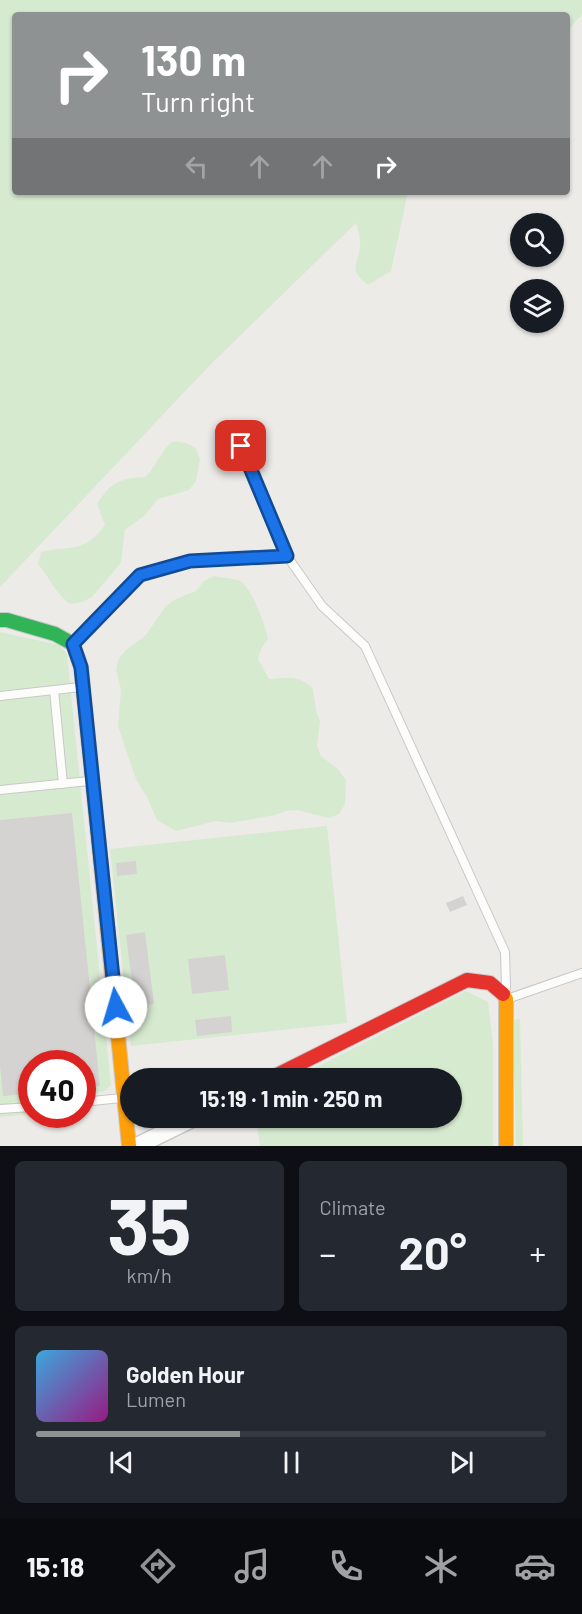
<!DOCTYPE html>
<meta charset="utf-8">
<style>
:root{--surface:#171b24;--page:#242831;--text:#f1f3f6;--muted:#9ea1a6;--line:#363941;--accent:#8f9293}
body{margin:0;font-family:Barlow,sans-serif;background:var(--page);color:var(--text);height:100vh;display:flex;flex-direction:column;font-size:22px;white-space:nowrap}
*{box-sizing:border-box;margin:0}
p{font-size:20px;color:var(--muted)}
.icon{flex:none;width:33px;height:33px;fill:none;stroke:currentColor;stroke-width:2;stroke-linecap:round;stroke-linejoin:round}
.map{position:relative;height:1146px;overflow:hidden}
.details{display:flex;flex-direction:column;gap:15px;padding:15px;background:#0d0f14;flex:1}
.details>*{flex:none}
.guide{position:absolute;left:12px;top:12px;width:558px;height:183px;border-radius:6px;box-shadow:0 2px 4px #0004;background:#8f9293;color:#fff;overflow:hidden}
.buttons{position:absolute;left:510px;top:213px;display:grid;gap:12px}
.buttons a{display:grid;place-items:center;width:54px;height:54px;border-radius:50%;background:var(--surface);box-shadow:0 2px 4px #0004;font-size:30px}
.speed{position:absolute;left:18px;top:1050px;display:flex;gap:12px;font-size:30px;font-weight:700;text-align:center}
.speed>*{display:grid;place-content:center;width:78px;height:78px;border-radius:50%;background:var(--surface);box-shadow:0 2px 4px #0004;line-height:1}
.speed .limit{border:9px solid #d22;background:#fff;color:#111}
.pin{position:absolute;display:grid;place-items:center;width:51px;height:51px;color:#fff;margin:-26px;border-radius:12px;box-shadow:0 3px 9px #0006}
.me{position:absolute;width:66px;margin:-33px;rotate:354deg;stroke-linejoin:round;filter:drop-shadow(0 0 4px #0008)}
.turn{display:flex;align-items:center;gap:21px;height:126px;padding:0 30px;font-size:27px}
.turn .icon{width:78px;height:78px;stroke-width:2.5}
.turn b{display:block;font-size:42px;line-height:51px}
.lanes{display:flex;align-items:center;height:57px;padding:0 30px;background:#0003;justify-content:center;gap:30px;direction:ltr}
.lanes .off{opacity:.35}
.big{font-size:45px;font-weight:700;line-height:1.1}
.details .tile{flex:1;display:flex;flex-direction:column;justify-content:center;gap:9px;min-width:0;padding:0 21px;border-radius:9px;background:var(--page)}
.details .dial{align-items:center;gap:0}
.dial b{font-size:78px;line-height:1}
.song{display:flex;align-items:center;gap:18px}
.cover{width:72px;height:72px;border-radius:9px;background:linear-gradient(135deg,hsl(200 70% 55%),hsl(310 70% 35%))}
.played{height:6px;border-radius:3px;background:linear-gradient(90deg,var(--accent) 40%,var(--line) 40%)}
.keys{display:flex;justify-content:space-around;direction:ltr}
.heat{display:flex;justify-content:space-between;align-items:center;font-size:33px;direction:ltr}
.details .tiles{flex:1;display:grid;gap:15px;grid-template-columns:1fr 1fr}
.tile:last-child{grid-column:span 2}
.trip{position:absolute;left:120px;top:1068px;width:342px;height:60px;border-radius:30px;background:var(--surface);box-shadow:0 2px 4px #0004;font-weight:700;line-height:60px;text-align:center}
.dock{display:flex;height:96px;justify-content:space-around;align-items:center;background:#090b0e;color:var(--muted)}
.dock .icon{width:42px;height:42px}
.dock .selected{color:var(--accent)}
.dock b{font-size:27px;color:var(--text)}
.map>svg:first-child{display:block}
.green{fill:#d6ead0}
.building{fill:#d5d3d1}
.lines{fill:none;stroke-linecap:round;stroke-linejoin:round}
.lane-casing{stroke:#c8c8c8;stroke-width:10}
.street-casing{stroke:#c8c8c8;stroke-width:19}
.fast-casing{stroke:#c9c9c9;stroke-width:16}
.slow-casing{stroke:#c9c9c9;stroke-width:16}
.jam-casing{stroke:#c9c9c9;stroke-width:16}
.lane{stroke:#fcfcfb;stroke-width:8}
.street{stroke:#fcfcfb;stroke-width:16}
.fast{stroke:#30b455;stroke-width:14}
.slow{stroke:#ff9f0a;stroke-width:14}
.jam{stroke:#e5322d;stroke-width:14}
.route-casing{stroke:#114b97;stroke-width:15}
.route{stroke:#1a73e8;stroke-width:10}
</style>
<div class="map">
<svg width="582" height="1146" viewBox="0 0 582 1146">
<rect width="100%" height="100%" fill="#edebe7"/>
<path class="green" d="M0,0H582V15L567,31V15H15V192H408L391,271L368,285C348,269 357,267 360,247C361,240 358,229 356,223L211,364L0,587Z
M173,441L186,443L196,448L200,459L196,481L189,490L158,499L144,516L125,530L121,562L114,571L92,597L82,602L70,604C56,594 49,577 38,564L41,552C73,544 82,555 105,525L97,504C111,482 120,478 145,477C157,466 160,451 173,441Z
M214,576C222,578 230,578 238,580C251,584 265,625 268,639L262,647L258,659L269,679C289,678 298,674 313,689L316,711L320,721L317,745L321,756L339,770L346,780L345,804L339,814L329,818L297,810L285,811L275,815L230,823L216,821L176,831L157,820L148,799L136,779L118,726L121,690L116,669L119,658L126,650L146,635L165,607L174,600L196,591L204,581Z
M0,632L59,645L67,654L111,1085L103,1092L83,1094L82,1064H32L31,1114L0,1117Z
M327,826L347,1023L131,1046L110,849Z
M466,991L488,1002L493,1043V1146H260L256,1118H452V1078H295Z
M520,1019L523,1146H516L513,1020Z"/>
<path class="building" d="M72,813L100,1086L82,1088V1064H32V1094L3,1096L0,1065V820Z
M136,861L137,874L117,876L116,863Z
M463,896L467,905L450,912L446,903Z
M145,932L154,1004L135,1006L126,935Z
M225,955L229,990L192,994L188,959Z
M231,1016L232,1032L197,1036L195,1020Z"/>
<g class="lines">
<g class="lane-casing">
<path id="lane" d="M241,446L287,556L322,606L365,646L505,952L506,988
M73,644L140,575L190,561L287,556
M54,690L80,687
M0,696L54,690L63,784
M0,790L89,781
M507,999L582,973
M82,1102L122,1098
M0,1109L32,1107"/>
</g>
<g class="street-casing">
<path id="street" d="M137,1146L194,1118"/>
</g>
<g class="fast-casing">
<path id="fast" d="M0,620H7L55,634L73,644L81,667L101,865"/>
</g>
<g class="slow-casing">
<path id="slow" d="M101,865L129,1146
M503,994L506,999V1146"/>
</g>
<g class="jam-casing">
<path id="jam" d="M271,1078L467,980L490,983L503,994"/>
</g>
<use href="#lane" class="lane"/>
<use href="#street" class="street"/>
<use href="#fast" class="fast"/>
<use href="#slow" class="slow"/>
<use href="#jam" class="jam"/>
</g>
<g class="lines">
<g class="route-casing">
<path id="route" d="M116,1007L81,667L73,644L140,575L190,561L287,556L241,446"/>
</g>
<use href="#route" class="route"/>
</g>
</svg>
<div class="buttons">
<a><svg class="icon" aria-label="search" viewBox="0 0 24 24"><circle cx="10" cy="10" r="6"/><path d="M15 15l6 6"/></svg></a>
<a><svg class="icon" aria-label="layers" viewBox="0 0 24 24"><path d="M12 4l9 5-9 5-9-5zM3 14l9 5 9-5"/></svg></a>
</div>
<div class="speed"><div class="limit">40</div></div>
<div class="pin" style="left:241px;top:446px;background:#d93025"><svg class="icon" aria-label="arrive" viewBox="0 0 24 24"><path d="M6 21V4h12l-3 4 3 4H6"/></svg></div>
<svg class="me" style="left:116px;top:1007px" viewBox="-20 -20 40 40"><circle r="19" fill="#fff"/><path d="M0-13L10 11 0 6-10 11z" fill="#1a73e8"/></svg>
<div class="trip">15:19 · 1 min · 250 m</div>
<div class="guide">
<div class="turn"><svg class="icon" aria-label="right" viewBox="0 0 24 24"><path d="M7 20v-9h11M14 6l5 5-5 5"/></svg><div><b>130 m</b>Turn right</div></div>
<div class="lanes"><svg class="icon off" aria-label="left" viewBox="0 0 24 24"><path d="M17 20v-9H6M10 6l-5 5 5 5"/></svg><svg class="icon off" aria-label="ahead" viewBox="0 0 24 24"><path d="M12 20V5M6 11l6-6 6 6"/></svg><svg class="icon off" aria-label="ahead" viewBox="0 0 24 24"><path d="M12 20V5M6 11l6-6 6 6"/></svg><svg class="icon" aria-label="right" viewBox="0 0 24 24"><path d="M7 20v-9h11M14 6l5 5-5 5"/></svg></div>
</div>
</div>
<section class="details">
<div class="tiles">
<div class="tile dial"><b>35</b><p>km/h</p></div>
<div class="tile"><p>Climate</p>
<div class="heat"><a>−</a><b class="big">20°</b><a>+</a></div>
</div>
<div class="tile">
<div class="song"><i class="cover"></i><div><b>Golden Hour</b><p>Lumen</p></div></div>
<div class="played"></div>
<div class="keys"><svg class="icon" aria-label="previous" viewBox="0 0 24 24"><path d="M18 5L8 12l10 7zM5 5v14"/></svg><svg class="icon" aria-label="pause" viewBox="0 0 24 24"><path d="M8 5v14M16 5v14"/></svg><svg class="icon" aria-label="next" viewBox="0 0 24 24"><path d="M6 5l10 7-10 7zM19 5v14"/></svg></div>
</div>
</div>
</section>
<nav class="dock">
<b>15:18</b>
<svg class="icon selected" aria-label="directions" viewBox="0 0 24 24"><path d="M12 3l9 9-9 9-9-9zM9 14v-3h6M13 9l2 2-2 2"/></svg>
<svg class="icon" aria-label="music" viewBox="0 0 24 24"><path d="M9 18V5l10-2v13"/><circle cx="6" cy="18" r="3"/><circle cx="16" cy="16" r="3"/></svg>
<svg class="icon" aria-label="phone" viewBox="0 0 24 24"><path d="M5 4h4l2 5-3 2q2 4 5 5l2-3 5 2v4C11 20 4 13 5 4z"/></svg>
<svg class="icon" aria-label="climate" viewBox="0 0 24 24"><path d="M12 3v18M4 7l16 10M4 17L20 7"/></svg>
<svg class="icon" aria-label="car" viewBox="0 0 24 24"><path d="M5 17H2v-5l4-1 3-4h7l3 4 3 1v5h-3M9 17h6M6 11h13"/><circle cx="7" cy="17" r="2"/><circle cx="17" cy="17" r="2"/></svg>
</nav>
